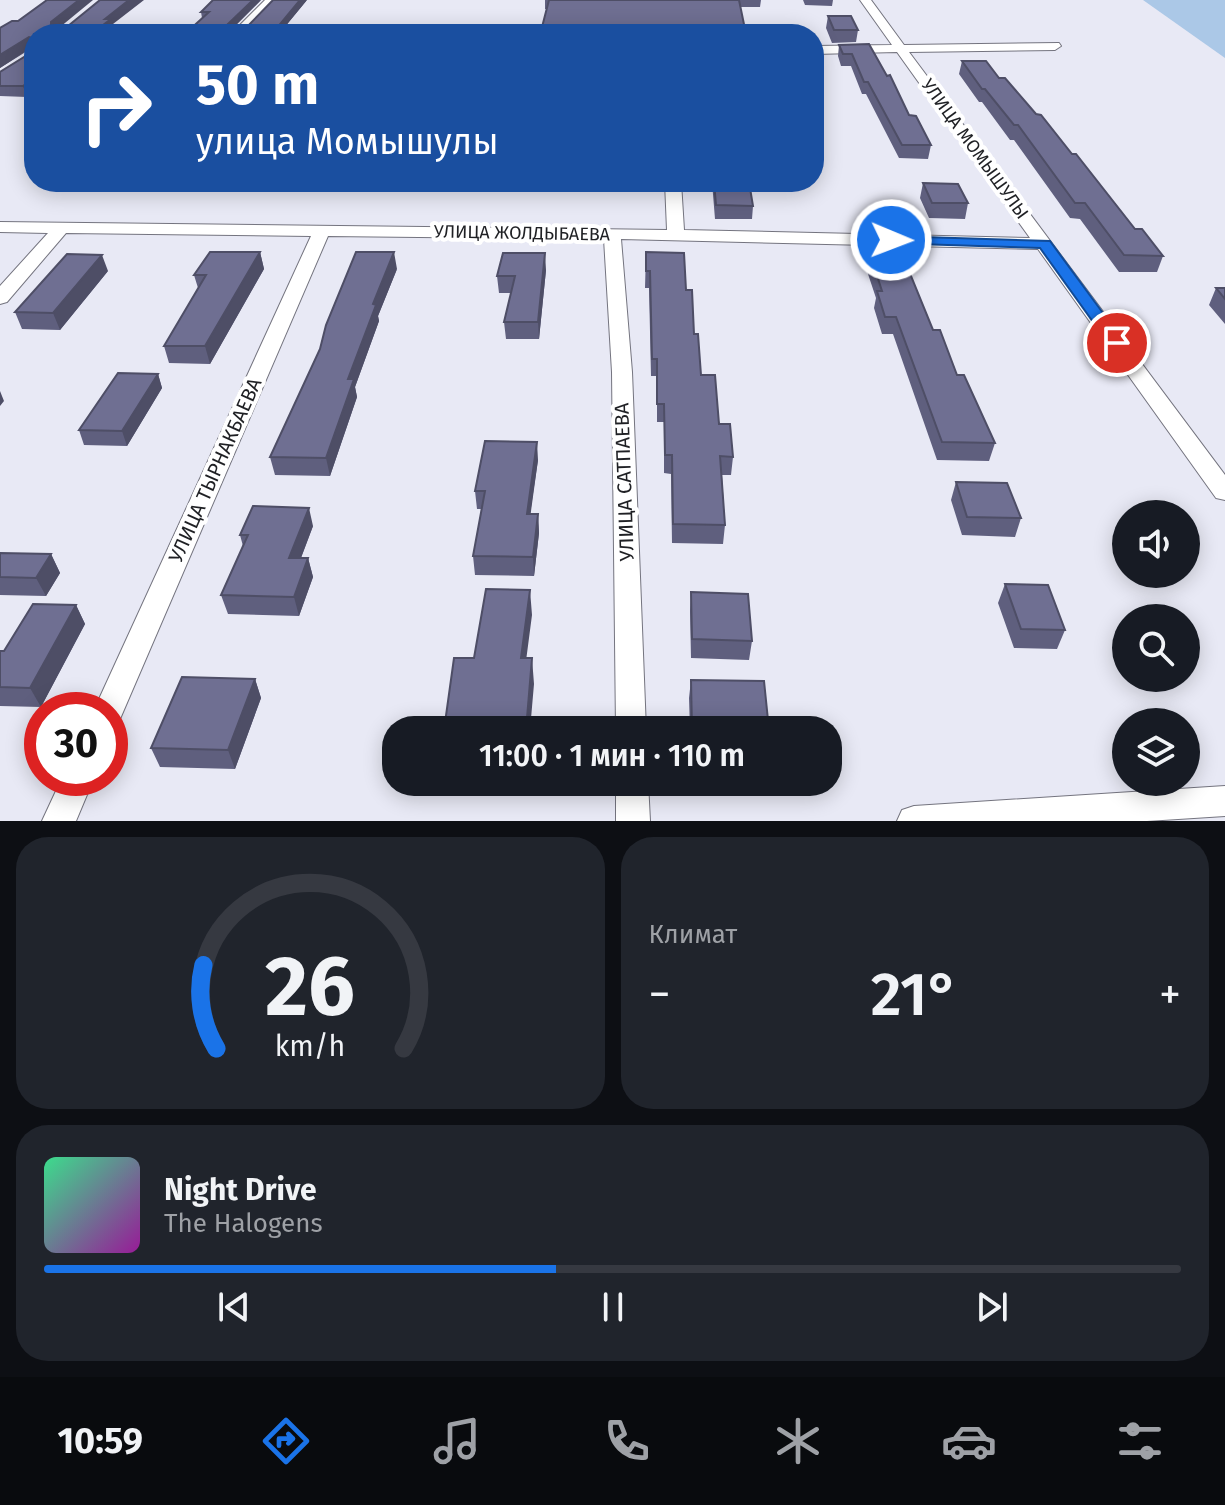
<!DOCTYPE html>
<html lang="ru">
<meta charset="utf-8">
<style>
:root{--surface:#171b24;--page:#20242c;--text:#f1f3f6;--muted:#9ea1a6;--line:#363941;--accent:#1a73e8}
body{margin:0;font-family:"Fira Sans",sans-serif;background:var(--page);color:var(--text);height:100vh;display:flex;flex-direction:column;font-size:30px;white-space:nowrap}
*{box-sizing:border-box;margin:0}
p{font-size:26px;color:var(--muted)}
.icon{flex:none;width:44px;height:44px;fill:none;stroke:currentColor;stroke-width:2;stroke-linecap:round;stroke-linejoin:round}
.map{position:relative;height:821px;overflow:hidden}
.details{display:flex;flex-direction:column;gap:16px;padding:16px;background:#0d0f14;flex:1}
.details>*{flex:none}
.hud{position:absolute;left:24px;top:24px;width:800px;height:168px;border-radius:32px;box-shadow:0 4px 20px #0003;background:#1a4fa0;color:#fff;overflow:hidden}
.tools{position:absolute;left:1112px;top:500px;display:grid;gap:16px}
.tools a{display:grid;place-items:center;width:88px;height:88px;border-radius:50%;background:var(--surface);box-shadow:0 4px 20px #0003;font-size:40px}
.speed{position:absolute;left:24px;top:692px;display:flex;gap:16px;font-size:40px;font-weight:700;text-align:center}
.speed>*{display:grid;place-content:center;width:104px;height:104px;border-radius:50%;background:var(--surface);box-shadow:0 4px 20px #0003;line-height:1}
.speed .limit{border:12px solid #d22;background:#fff;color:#111}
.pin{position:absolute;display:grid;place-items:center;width:68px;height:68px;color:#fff;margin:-34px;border:4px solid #fff;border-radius:50%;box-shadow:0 2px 8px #0007}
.me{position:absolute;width:88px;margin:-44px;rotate:91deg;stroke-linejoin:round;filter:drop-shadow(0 0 6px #0008)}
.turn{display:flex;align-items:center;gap:28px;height:168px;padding:0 40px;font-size:36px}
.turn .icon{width:104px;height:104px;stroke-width:2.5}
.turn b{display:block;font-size:56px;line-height:68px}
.big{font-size:60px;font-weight:600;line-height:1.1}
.details .widget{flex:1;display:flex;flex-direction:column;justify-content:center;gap:12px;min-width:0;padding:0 28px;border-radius:32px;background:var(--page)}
.details .dial{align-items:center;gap:0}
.dial svg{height:208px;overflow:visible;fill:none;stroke:var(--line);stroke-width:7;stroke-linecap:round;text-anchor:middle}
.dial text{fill:var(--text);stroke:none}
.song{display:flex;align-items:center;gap:24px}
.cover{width:96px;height:96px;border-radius:12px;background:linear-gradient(135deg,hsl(150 70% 55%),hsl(300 70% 35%))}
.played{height:8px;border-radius:4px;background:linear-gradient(90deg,var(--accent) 45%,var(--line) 45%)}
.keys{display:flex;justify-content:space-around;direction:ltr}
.heat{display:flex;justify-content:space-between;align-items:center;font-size:44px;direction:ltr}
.details .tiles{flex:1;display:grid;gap:16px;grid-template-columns:1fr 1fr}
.widget:last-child{grid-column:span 2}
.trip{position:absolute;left:382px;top:716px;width:460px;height:80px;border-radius:32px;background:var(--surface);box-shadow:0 4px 20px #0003;font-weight:600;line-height:80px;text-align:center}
.dock{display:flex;height:128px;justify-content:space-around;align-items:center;background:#090b0e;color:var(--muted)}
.dock .icon{width:56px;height:56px}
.dock .on{color:var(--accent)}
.dock b{font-size:36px;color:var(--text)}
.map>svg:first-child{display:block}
.water{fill:#abc8e7}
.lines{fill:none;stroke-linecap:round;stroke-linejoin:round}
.street-casing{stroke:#74747f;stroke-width:2}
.street{fill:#fff;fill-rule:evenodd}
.wall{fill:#5f5f7e}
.shaded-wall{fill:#4e4e66}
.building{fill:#6f6f92;stroke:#4e4e66;stroke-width:2}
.route{fill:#1a73e8;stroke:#114b97;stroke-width:2}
.labels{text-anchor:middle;stroke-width:8;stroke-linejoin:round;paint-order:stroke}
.far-street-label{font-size:18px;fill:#1f2024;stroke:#fff}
.street-label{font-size:20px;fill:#1f2024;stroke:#fff}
</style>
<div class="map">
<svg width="1225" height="821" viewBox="0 0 1225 821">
<rect width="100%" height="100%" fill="#e8e9f5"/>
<path class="water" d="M1143,0H1225V58Z"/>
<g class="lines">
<g class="street-casing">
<path id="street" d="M265,0H276L244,34H231Z
M860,0H871L904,45L1059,43L1061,46L1055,50L909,52L1225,475V500L1216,498L1038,249L621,239L632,372L646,730H616L612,372L604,239L328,236L120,719L110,722V710H94L311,236L66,233L7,302L0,304V286L48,233L0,232V222L667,230L665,182H681L684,230L1030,238L897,52L814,54V46L892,45Z
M62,778H94L76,821H42Z
M616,782H648L650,821H616Z
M1225,786V816L1147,821H897L902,810L914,806Z"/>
</g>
<use href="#street" class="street"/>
</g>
<path class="wall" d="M261,0L232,29H245L307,0L279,34H186L202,18L201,12Z
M545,0H761L760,7H740L746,34H541L547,9H545Z
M803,0H833L832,6L805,5Z
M828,16L858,30L856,42L832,43L826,28Z
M113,24L114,29L34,34V92L27,97L0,96V72L32,52V48L0,68V28Z
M869,44L909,115L931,145L928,159L899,158L866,94H862L851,66H841L838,56L839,45Z
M962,61L999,78L1036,114L1072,154L1135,229L1163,256L1157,272H1119L1080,219L1070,218L1014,140H1010L982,102H979L959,74Z
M712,182H749L753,206L752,219H715Z
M923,183L968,203L965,219L929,218L920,198Z
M868,248L933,330L995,443L989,461L937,460L893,334H882L874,308L876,298L865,265Z
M260,252L264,269L210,364L169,363L164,346L198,288L194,275Z
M646,252L686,290L701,375L733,457L731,475H722L725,525L723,544L672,543L671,474L664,473V422H657V376H651L649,288H645Z
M397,269L378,316L379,321L355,387L357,397L330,476L275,475L270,457Z
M546,270L539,339H506L504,322L511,293H499L497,276Z
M108,271L60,330L22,329L15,312Z
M1216,288H1225V324L1209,305Z
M158,374L162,388L127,446L84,445L79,430Z
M538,460L530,514H538L539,533L534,576L475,575L473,556L482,509H477L475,491Z
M956,482L1021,518L1015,537L962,535L951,500Z
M313,526L301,558H308L313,577L299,616L228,614L221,595L243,546L240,535Z
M0,553L51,554L60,573L46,596L0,595Z
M1005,584L1065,630L1057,649L1014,648L998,603Z
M691,592L752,641L749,660L691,658L690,611Z
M76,605L85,624L41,707L0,706V651H4Z
M255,679L261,698L235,769L160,767L151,748Z
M691,680L769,730H690L689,698Z"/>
<path class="shaded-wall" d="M79,0H93L54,32L51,26V22Z
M129,0H144L113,24L114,29L107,34H91L105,19Z
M253,0H261L229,32L228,34L227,25Z
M300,0H307L279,34H272Z
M29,37L32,47L0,68V55Z
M34,78V92L27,97L23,86Z
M260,252L264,269L210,364L205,346Z
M394,252L397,269L378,316L379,321L355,387L357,397L330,476L326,458L348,379L373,304Z
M545,253L546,270L539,339L538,322Z
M102,255L108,271L60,330L53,313Z
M158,374L162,388L127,446L122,431Z
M0,391L4,401L0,406Z
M537,442L538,460L528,533L527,514Z
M309,508L313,526L294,576L289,558Z
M538,514L539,533L534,576L533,557Z
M51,554L60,573L46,596L36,578Z
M308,558L313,577L299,616L294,597Z
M530,590L532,615L523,684L521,658Z
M76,605L85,624L41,707L30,688Z
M532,658L534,684L530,730H526Z
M255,679L261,698L235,769L228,750Z"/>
<path class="building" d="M47,0H79L51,22V26H68L100,0H129L105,19H111L91,34H34V78L23,86H0V72L32,52L33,38L29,37L0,55V28L12,21H18Z
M213,0H253L227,25V29H245L273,0H300L272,34L186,33L209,12H201Z
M549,0H739L746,34H601V32L541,31Z
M828,16H851L858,30H834Z
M869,44L887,76L890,75L909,115L916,116L931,145H902L868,82H864L852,54H843L839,45Z
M962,61H986L999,78H1005L1036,114L1041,115L1072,154H1076L1135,229H1142L1163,256L1124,255L1085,203H1075L1018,125H1014L985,89H982Z
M714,182H749L753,206L716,205Z
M923,183L958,184L968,203H932Z
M868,248L900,249L933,330H940L957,375H964L995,443L942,442L896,317H885L877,291H882Z
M210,252H260L205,346H164L206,275H194Z
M356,252H394L373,304L376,305L348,379H354L326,458L270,457L320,349L326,325Z
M646,252L684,253L686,290H692L694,334H698L701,375H715L719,424H730L733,457L720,456L725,525L673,524L672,455H665L664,404H657V359H652L650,271H646Z
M503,253H545L538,322H504L515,276H497Z
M67,254L102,255L53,313L15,312Z
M1216,288H1225V299Z
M118,373L158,374L122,431L79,430Z
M485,441L537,442L527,514H538L533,557L473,556L485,491H475Z
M956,482L1007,483L1021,518L967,517Z
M253,506L309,508L289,558H308L294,597L221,595L248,535H240Z
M0,553L51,554L36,578L0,577Z
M1005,584L1048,585L1065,630L1021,629Z
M486,589L530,590L521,658H532L526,730H444L454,658H474Z
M691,592L748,594L752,641L692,639Z
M33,604L76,605L30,688L0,687V651H4Z
M182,677L255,679L228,750L151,748Z
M691,680L764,681L769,730H692Z"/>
<path class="route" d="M891,236L1050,241L1125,343L1123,347H1111L1040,248L886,243V237Z"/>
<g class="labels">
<g class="far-street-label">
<text transform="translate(975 149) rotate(54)" y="6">УЛИЦА МОМЫШУЛЫ</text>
<text transform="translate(522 233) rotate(1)" y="6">УЛИЦА ЖОЛДЫБАЕВА</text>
</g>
<g class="street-label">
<text transform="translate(215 470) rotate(-66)" y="7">УЛИЦА ТЫРНАКБАЕВА</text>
<text transform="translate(624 482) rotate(-92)" y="7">УЛИЦА САТПАЕВА</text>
</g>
</g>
</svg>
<div class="tools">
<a><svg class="icon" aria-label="sound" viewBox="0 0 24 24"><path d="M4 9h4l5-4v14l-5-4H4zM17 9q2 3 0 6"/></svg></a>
<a><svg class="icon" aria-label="search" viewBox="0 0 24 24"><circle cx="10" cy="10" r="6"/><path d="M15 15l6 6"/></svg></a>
<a><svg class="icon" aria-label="layers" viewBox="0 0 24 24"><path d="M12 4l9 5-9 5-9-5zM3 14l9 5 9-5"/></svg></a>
</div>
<div class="speed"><div class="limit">30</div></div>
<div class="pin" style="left:1117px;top:343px;background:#d93025"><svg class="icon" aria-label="arrive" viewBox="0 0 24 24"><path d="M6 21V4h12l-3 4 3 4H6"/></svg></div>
<svg class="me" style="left:891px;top:240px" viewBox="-20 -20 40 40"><circle r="17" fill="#1a73e8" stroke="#fff" stroke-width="3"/><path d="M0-11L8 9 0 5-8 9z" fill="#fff"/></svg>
<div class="trip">11:00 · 1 мин · 110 m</div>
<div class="hud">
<div class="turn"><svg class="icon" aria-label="right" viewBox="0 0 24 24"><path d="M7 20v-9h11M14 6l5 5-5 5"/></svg><div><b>50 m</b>улица Момышулы</div></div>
</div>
</div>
<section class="details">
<div class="tiles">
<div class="widget dial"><svg viewBox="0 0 100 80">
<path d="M14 69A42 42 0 1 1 86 69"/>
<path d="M14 69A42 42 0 0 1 9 37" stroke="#1a73e8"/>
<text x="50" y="56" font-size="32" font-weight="700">26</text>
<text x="50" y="72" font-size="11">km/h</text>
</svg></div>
<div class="widget"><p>Климат</p>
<div class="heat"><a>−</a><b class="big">21°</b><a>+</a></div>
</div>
<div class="widget">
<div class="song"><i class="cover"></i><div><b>Night Drive</b><p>The Halogens</p></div></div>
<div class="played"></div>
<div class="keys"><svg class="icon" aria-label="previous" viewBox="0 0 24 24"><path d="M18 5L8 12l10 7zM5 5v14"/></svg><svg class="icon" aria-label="pause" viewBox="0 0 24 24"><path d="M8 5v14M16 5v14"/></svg><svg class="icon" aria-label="next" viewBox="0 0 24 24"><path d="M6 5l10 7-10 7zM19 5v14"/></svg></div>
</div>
</div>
</section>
<nav class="dock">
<b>10:59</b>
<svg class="icon on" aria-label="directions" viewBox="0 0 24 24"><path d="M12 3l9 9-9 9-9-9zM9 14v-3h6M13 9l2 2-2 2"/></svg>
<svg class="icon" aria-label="music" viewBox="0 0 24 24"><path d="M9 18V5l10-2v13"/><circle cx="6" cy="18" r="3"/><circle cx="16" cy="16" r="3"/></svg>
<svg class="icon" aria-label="phone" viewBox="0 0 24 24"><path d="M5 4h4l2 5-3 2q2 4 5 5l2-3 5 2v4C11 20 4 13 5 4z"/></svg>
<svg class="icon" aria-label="climate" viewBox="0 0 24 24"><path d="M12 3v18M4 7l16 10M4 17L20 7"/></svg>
<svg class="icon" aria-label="car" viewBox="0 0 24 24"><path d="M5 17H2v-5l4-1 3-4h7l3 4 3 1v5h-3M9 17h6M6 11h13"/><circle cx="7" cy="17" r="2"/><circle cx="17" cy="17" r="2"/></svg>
<svg class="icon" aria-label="filters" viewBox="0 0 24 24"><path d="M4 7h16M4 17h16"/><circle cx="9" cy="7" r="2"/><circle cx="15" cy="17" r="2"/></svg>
</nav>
